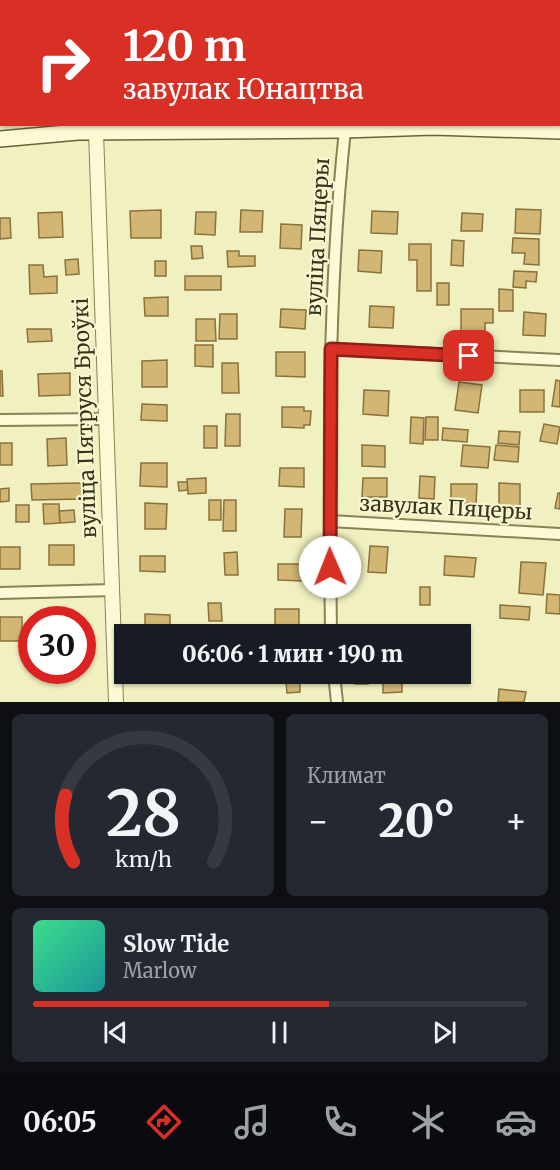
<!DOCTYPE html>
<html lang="ru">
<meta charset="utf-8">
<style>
:root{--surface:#171b24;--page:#242831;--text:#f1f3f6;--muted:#9ea1a6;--line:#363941;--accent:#d93025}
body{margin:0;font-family:Merriweather,serif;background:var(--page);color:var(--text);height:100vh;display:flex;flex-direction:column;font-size:22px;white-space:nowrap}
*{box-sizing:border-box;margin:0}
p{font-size:20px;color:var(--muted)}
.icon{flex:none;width:33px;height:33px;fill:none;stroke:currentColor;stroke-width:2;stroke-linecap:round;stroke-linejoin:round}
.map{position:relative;height:702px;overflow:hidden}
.side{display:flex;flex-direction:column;gap:12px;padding:12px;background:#0d0f14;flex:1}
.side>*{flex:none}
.banner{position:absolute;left:0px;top:0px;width:561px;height:126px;box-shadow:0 2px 4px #0004;background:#d93025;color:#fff;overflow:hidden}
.speed{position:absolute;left:18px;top:606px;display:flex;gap:12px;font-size:30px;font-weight:700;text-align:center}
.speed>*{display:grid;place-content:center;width:78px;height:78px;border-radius:50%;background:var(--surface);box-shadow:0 2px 4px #0004;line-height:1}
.speed .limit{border:9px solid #d22;background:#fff;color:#111}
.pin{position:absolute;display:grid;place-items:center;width:51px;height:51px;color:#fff;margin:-26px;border-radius:12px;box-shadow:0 3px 9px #0006}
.me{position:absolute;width:66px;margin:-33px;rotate:359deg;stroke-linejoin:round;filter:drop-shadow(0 0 4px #0008)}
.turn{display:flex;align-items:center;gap:21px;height:126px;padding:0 24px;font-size:27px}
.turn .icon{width:78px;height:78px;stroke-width:2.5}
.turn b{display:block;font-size:42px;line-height:51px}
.big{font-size:45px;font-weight:800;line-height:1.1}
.side .widget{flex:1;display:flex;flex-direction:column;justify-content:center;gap:9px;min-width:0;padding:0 21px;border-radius:9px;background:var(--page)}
.side .dial{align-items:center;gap:0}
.dial svg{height:156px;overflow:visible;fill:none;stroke:var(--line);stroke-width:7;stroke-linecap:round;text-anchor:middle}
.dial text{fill:var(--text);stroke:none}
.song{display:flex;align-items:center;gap:18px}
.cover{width:72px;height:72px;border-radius:9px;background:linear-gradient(135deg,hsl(150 70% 55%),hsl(180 70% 35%))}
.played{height:6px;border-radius:3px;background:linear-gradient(90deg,var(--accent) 60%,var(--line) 60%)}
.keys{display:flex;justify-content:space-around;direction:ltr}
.heat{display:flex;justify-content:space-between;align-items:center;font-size:33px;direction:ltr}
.side .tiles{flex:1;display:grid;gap:12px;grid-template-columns:1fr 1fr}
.widget:last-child{grid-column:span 2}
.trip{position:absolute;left:114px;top:624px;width:357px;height:60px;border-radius:0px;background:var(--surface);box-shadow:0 2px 4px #0004;font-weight:800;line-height:60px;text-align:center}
.menu{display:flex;height:96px;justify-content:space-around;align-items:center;background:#090b0e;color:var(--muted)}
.menu .icon{width:42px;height:42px}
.menu .selected{color:var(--accent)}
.menu b{font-size:27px;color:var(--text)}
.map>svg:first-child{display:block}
.green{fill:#b6cf93}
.building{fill:#d1b674;stroke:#8b723b;stroke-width:1.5}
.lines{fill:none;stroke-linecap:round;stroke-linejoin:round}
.service-casing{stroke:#8a8157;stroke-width:8}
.minor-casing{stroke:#8a8157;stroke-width:14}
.tertiary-casing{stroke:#8a8157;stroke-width:16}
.secondary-casing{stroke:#6c623a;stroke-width:18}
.path{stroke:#8a8157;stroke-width:2;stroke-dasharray:4.5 3;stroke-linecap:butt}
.service{stroke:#fbfad4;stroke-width:5}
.minor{stroke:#fbfad4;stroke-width:10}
.tertiary{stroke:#fbfad4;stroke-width:14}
.secondary{stroke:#fbfad4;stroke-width:15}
.route-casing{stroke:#8d1f18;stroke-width:15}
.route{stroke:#d93025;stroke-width:10}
.labels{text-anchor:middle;stroke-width:4.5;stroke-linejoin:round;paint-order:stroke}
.street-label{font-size:21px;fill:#39331c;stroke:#f7f7d0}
</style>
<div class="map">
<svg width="560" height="702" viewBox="0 0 560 702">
<rect width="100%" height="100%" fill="#f0f0c0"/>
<path class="green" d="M0,0H125L2,2V124L23,125L0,126Z"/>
<path class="building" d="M424,0H456V2H424Z
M516,209L541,210L540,234L515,233Z
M161,210V238H131L130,211Z
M241,210L263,211L262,232H240Z
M372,211L398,212L397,234L371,233Z
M62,212L63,237L39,238L38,213Z
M196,212H216L215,235L195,234Z
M462,213L483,214L482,231H461Z
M0,218H10L11,238L0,239Z
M281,224L302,225L301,249L280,248Z
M513,238L539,239V265L524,264L525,253H512Z
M452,240L464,241L463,266L451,265Z
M409,244H431V291H417V260H409Z
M191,246H202L203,258L192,259Z
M359,250L382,251L381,273L358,271Z
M227,251H239V256H255V266L228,267Z
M78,259L79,274L66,275L65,260Z
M155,261H166V276H155Z
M29,265H43L44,277L57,276V293L30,294Z
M514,271L537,272L536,282L526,281V288L513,287Z
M185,276H221V290H185Z
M437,283H449V305H437Z
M499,289L513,290V311H499Z
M168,297V316H145L144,298Z
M370,306L394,307L393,328L369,327Z
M281,309L306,310L305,329L280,327Z
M461,309H493V323H485V331H461Z
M524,312L546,314L545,336L523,335Z
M220,314H237V339H219Z
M196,319H215L216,341H196Z
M27,329H51L52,341L28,342Z
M195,345H213V367L195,366Z
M276,352H305V377L276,376Z
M167,360V387H142V361Z
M222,363H238L239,393H222Z
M0,371H2L3,396H0Z
M70,373V395L39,396L38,374Z
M556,380L560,381V407L552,406Z
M459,382L482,385L478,413L455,410Z
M364,390L389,391L388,416L363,414Z
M520,390H544V412H520Z
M142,404L167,405V421L141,420Z
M282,407H304V411H311L310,425H304V428L282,427Z
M226,414H240V446H225Z
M411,417L424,418L423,444L410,443Z
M426,417H438V440H425Z
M544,424L560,427L557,444L540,441Z
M204,426H217V448H204Z
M443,428L468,430L467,442L442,440Z
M499,431L520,432L519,445L498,443Z
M66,438L67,465L48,466L47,439Z
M0,443H12V465H0Z
M362,445L385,446V467L362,466Z
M463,445L490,447L488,468L461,466Z
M496,445L519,447L518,462L494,460Z
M141,463H167V487L140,486Z
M280,468H304V487L279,486Z
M420,476L435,477L434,499L419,498Z
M206,478V493L188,494L187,479Z
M363,478H387V497H362Z
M178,482H187L188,490L179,491Z
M81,483L82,499L32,500L31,484Z
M499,483L520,484V507H499Z
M451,484H477L476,503H451Z
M9,488V501L0,502V489Z
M558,493H560V509L555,508Z
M209,500H221V520H209Z
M224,500H236V531H223Z
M145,503L167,504L166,529H145Z
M43,504H59L60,523L44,524Z
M16,505H29V522H16Z
M285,509H302L301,537H284Z
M74,510L75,522L60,523L59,511Z
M49,545H74V565H49Z
M370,546L388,547L386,573L368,572Z
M0,547H20V569H0Z
M237,552L238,575H225L224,553Z
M140,556H165V572L140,571Z
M445,556L476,558L474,577L444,575Z
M521,562L546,563L543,595L519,593Z
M278,564H305V581L278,580Z
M420,587H430V605H420Z
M547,594L560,595V614L546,613Z
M208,603H221L222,621H209Z
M500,605L530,607L529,620L500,618Z
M275,609H299V630L275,629Z
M145,614L170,615V634H145Z
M0,617H22V641H0Z
M360,625L381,627L380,634H359Z
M355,674H368V684H355Z
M441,674H458V679L441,678Z
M402,680V692L383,693V681Z
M300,681V692L287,693L286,682Z
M499,689L526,692L524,702H498Z"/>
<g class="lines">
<g class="service-casing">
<path id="service" d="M99,2L100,0"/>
</g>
<g class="minor-casing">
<path id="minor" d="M331,349L560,360
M0,420L105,419
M330,521L560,534
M0,593L113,590
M331,634C329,466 327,298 345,130
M334,674L337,702"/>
</g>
<g class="tertiary-casing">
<path id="tertiary" d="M96,132L116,702"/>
</g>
<g class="secondary-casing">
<path id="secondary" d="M0,139L78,132L345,130L433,127L560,131"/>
</g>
<path class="path" d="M0,73H2"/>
<use href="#service" class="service"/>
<use href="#minor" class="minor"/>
<use href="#tertiary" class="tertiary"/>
<use href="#secondary" class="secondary"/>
</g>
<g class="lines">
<g class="route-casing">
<path id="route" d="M330,567L331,349L469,356"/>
</g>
<use href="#route" class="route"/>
</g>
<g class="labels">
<g class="street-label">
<text transform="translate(318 237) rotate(-87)" y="7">вуліца Пяцеры</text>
<text transform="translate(85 418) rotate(-92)" y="7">вуліца Пятруся Броўкі</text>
<text transform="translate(446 508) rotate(3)" y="7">завулак Пяцеры</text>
</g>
</g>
</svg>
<div class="speed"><div class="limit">30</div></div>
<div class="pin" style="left:469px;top:356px;background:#d93025"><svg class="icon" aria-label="arrive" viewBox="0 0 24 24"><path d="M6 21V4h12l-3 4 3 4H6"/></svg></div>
<svg class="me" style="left:330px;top:567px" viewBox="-20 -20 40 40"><circle r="19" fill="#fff"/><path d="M0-13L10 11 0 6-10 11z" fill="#d93025"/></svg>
<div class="trip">06:06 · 1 мин · 190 m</div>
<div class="banner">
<div class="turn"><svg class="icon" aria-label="right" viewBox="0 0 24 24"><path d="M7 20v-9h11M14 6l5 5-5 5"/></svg><div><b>120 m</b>завулак Юнацтва</div></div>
</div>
</div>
<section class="side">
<div class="tiles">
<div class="widget dial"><svg viewBox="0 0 100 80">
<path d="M14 69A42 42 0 1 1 86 69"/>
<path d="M14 69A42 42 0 0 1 10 35" stroke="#d93025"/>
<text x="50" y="56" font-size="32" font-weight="700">28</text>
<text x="50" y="72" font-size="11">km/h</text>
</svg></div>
<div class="widget"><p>Климат</p>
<div class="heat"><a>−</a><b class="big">20°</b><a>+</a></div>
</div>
<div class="widget">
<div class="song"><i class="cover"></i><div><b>Slow Tide</b><p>Marlow</p></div></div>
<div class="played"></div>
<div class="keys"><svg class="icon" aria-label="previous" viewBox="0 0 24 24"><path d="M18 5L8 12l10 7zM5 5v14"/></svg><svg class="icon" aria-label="pause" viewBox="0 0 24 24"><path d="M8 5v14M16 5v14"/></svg><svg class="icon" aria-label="next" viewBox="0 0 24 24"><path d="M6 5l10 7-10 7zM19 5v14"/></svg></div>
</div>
</div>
</section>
<nav class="menu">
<b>06:05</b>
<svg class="icon selected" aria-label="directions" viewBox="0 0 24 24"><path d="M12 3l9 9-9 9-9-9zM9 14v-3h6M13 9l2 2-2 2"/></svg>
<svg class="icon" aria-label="music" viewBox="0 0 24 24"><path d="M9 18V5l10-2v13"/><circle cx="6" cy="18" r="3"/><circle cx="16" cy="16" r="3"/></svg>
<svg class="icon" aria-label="phone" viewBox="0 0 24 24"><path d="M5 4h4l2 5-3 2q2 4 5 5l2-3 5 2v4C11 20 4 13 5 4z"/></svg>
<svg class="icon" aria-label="climate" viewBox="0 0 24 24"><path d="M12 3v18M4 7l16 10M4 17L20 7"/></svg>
<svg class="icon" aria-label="car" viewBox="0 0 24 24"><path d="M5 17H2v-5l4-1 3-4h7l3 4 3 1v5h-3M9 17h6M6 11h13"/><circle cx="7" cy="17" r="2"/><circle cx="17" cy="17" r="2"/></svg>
</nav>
